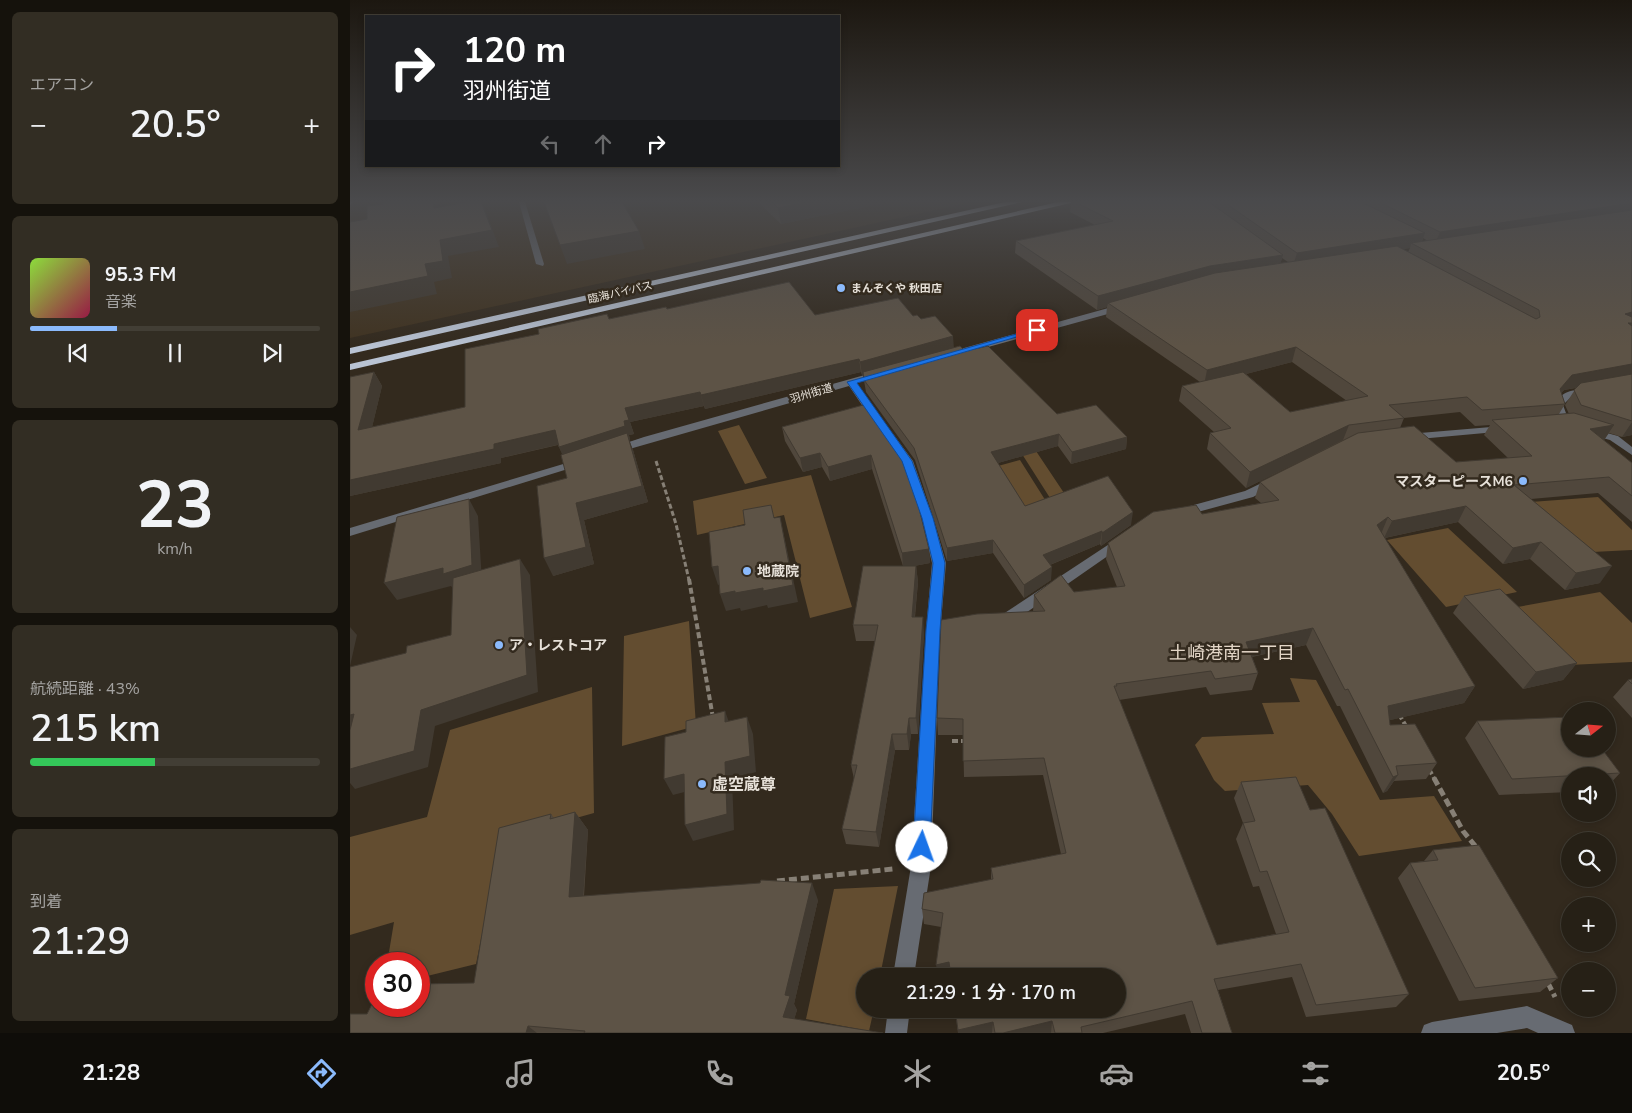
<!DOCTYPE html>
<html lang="ja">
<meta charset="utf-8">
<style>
:root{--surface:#262016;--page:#322d23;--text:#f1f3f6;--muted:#a4a3a1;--line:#423e35;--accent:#8bbafc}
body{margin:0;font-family:"Nunito Sans","Noto Sans JP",sans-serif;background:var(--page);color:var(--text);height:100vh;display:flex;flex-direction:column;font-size:19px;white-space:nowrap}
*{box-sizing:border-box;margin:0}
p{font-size:16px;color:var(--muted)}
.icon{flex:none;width:28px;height:28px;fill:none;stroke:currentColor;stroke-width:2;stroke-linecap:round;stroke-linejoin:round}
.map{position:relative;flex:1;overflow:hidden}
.drawer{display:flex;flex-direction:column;gap:12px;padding:12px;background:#15120c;width:350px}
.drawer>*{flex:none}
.top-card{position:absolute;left:15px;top:15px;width:475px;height:152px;border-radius:0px;box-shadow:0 2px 8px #0003,0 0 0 1px var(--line);background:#202124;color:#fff;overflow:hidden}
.needle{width:32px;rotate:73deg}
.fabs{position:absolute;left:1211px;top:702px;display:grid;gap:10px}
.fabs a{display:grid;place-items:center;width:55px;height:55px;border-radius:50%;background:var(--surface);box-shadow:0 2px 8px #0003,0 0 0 1px var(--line);font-size:25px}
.speed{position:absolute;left:15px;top:952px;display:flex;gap:10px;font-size:25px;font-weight:700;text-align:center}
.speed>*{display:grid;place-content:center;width:65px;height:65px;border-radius:50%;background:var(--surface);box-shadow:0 2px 8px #0003,0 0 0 1px var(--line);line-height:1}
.speed .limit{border:8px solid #d22;background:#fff;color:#111}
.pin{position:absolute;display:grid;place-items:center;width:42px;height:42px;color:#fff;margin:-21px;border-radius:10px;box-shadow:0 2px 8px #0006}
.me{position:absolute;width:55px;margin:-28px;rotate:3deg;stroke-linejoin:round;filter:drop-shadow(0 0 4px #0008)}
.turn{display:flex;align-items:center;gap:18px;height:105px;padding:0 15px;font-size:22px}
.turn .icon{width:65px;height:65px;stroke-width:2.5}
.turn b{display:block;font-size:35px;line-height:42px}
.lanes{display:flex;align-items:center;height:48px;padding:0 15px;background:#0003;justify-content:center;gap:25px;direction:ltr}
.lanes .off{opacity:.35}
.big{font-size:38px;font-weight:600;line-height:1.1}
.drawer .widget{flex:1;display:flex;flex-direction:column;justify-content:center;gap:8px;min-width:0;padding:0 18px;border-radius:8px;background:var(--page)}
.drawer .dial{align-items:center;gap:0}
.dial b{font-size:65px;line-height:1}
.song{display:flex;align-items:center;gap:15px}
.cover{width:60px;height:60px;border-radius:8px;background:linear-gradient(135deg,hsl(90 70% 55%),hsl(340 70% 35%))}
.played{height:5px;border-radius:2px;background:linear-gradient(90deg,var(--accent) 30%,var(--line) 30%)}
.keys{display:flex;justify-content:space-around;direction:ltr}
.heat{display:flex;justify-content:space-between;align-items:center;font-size:28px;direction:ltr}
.charge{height:8px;border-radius:4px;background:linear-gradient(90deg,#34c759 43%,var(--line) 0)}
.trip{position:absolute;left:506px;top:968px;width:270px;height:50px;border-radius:25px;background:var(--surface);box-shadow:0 2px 8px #0003,0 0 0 1px var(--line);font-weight:600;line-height:50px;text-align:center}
.tab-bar{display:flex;height:80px;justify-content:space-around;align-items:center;background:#0f0d09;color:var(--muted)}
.tab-bar .icon{width:35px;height:35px}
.tab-bar .selected{color:var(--accent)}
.tab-bar b{font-size:22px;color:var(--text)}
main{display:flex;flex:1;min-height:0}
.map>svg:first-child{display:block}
.built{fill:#403321}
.green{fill:#634d30}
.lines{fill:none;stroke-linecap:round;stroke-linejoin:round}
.path-far2{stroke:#878076;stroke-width:3;stroke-dasharray:5 2.5;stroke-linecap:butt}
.path-far1{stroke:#878076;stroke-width:4;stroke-dasharray:6 3;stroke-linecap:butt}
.path{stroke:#878076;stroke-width:5;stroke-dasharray:8 4;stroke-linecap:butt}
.minor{fill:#676b72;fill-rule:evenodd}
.highway{fill:#b9c3d3;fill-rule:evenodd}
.wall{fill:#50473c;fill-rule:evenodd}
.shaded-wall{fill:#413a31}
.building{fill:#5d5346;stroke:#413a31}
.route{fill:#1a73e8;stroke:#114b97}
.poi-dot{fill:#8bbafc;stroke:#332a1e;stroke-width:2}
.labels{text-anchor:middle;stroke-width:5;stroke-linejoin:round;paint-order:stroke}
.far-poi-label{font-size:11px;font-weight:bold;fill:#e7e1d9;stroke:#332a1e;text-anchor:start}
.far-street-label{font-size:11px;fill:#e7e1d9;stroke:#332a1e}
.poi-label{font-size:14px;font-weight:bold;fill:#e7e1d9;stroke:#332a1e;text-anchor:start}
.near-poi-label{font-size:16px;font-weight:bold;fill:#e7e1d9;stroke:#332a1e;text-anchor:start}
.near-neighbourhood-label{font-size:18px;fill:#e2d5c6;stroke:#332a1e}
</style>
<main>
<section class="drawer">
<div class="widget"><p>エアコン</p>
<div class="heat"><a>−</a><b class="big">20.5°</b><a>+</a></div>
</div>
<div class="widget">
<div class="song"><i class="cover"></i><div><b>95.3 FM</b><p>音楽</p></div></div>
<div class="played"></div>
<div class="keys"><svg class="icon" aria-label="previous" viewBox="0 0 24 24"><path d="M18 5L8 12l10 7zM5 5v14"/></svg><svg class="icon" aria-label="pause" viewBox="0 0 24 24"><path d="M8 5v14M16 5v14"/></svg><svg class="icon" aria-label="next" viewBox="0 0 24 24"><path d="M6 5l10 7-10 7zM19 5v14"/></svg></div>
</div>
<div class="widget dial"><b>23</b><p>km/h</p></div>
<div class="widget"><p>航続距離 · 43%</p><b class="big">215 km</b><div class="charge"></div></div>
<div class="widget"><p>到着</p><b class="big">21:29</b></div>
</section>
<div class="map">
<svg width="1282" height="1033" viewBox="0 0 1282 1033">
<rect width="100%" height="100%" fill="#332a1e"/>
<path class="built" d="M0,202H622L0,338Z"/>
<path class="green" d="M666,421L714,493L700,498L672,454Z
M389,425L417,478L395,484L368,431Z
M670,460L704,514L681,526L648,466Z
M461,475L502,607L460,618L434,515L347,535L343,501Z
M1248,497L1282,530V550L1223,553L1167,503Z
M1098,528L1167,592L1096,607L1037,540Z
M1250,592L1282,623V662L1219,665L1162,608Z
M339,621L346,726L272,746L274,636Z
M940,678L966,680L1030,800L1084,796L1112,841L1009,856L982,814L958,785L875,791L864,780L845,745L852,737L924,734L912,703L950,702Z
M242,687L244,813L151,839L126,964L69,978V964H37L44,922L0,935V837L77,817L100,730Z
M548,886L530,976H515V1009H524L519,1031L456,1019L484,889Z"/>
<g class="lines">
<path class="path-far2" d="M306,461L326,524L339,580"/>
<path class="path-far1" d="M339,579L363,718
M1049,714L1057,728
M602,741H616
M1079,769L1085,780"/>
<path class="path" d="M1084,778L1113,831L1126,847
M427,881L543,869
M1198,983L1205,997"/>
<path class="minor" d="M0,202H4L0,205Z
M169,202H175L194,264L193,266L186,264Z
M773,304L776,305V309L602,357L599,358L594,355L596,353Z
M529,371L532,372V376L507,383L531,418L530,420H522L499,386L269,452L265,453L259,450L261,448L294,437Z
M1238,388L1242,389V393L1221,397L1213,405L1220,424L1215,427L1211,426L1203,405C1214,390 1220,391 1238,388Z
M1153,426L1158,429L1157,431L1058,440L1052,437L1058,434Z
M1242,429L1268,436L1282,447V455L1260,440L1238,434L1237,432L1238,430Z
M539,433L543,434L563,461L583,518L596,563L591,623L608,620L613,622L615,626L613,630L590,634L581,866L564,976H543L561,866L576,630L582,563L571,518L551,461L534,436Z
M230,459L234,460L236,462L234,464L0,536V528Z
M922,478L928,482L926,485L903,497L833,516L827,512L829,509L895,491Z
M770,537L775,538L776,541L775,544L660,624L655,625L650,624L648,620L650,616Z
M1177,1006L1222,1025L1225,1033H1188L1177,1028L1147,1033H1071L1074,1025L1082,1022Z
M538,1009H560L557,1033H535Z"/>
<path class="highway" d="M655,202H672L0,354V348Z
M708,202H725L0,370V364Z"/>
</g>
<path class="wall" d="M408,202H539L431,224Z
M721,202H1282V435L1272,437L1259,433L1254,440L1282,463V522L1248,493L1181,499L1250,583L1215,590L1180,559L1153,564L1108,522L1035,538L1125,686L1114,703L1040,720V725L1087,763L1076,779L1044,781L1037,791L1033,793L990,706H987L956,645L902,657L908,673L902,690L860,695L856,687L769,700L867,945L926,934L909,886L903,887L886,839L893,823L884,798L891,782L960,810L1059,994L1046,1007L956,1017L942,977L868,990L882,1033H841L835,1014L753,1033H608L605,1009H768V976H601L591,927L574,924L572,909L641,880V868L711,854L693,775L614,777L613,735H588L587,718L683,612L684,595L724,592L767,587L756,559L758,543L852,514L911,503L905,498L910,482L973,450L896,488L857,449L860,433L864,432L829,401L832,386L850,382L756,317L757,307L747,310L665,253L666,241L745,225L720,212ZM1073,238L1078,241L1072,242ZM1060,248L1058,252L1052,249ZM932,258L938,262L930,264ZM942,362L997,401L940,412L896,374ZM1226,388L1215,405L1219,414H1209L1215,404L1211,393L1214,390ZM1110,412L1125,426L1140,425L1134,435L1158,458L1106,462L1050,428L1054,418Z
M317,309L465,315L563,316L571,319L603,336V348L615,351L707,414L777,437L776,449L721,464L708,446L648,463L675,506L781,525L751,546L750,544L700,565L701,580L674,598L643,553L597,561L565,460L516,392L513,375H512L511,372L355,409L354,406L280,422L284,434L279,435L280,440H279L283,450L298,502L234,520L244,564L203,576L217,478L213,455L208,445L151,458V463L0,496V377L24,372L32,386L22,427L115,407L189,334L259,319Z
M517,404L579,549L580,563L564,566H566L568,582L565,617L574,633L568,734H561L559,750H545L529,847L496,844L492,829L504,779L501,765L525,641H506L503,625L553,566L522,469L480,481L472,467L453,472L435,441L432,427Z
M1114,596L1227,663L1213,680L1173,689L1103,613Z
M1282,679V718L1263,697L1278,680Z
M1127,721L1270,773L1258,786V776H1220V792L1149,795L1115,738Z
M225,812L238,830L234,896L468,900L444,1004L447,1010L444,1019L533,1033H0L17,1014L124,983L201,814L204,818Z
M1083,850L1208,978L1190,992L1109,1001L1048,878L1060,863L1074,861Z"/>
<path class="shaded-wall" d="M83,202H88L92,224L84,208Z
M132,202L149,247L98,256L102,278L84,282L87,294L0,312V292L90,240Z
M455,202H539L431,224L428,208Z
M1282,203V214L1085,244L1090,232Z
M289,231L295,249L217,264L210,245Z
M1075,233L1070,246L1061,243L1060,248L943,266L947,253Z
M933,255L929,268L758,303L757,307L747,310L748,296L860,266Z
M1282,312V335L1275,314Z
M603,336L604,349L512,375L510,362Z
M946,347L942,362L854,385L857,370Z
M509,359L511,372L355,409L351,395Z
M1282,364V377L1214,390L1202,404L1210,389L1222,375Z
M24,372L32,386L18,444L8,430Z
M350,392L354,406L280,422L284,434L279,435L280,440H279L283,450L298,502L234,520L244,564L203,576L194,558L236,547L215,461L209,447L274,421L275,408Z
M1282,422V435L1272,437Z
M999,425L993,440L896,488L900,472Z
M1264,425L1254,440L1240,429Z
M205,430L211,444L151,458V463L0,496V480L144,444Z
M709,434L708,446L641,465V452Z
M777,437L776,449L721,464L722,452Z
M470,453L472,467L453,472L450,458Z
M521,455L522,469L480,481L478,467Z
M119,499L128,516L132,582L105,591L101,586L47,600L34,583Z
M1116,506L1108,522L1034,538L1042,521Z
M783,512L781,525L751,546L752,533Z
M430,517L448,602L418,608L417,605L391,611L390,608L376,611L370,594Z
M1038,517L1031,534L1027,525Z
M752,531L750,544L692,568L693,555Z
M643,540V553L597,561V548Z
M1191,542L1180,559L1153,564L1163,548Z
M579,549L580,563L553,568L552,553Z
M170,559L180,575L188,692L85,726L78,767L5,789L0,783V769L71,710Z
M368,566L374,583L368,585L362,567Z
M566,566L568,582L563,633L562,617Z
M1262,566L1250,583L1215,590L1226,573Z
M702,567L701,580L674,598V585Z
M573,617L574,633L568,734L566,718Z
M0,627L7,635L0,666Z
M963,628L956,645L891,659L896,642Z
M1227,663L1213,680L1173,689L1186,672Z
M1125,686L1114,703L1028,723L1038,706Z
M375,711L381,728L375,722Z
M4,714L0,736V715Z
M397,717L403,734L406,772L382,779L384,830L343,841L335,825L375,762Z
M559,718L561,734L559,750L557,734Z
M542,734L545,750L529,847L526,832Z
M334,774L342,790L323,795L314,779Z
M1048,775L1037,791L1033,793L1043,777Z
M225,812L238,830L232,913L219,897Z
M462,883L468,900L444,1004L447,1010L441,1031L433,1017L435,995Z
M599,962L601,975L597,976H588L586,965Z
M702,1021L701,1033H653Z
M643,1022L642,1033H608V1030Z
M178,1026L187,1033H176Z"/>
<path class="building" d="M33,202H83L84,208L118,202H131L142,230L90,240L93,261L75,264L78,276L0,292V222L17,219V206L33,204Z
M194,202H255V203L272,202L289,231L210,245Z
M422,202H455L428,208Z
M725,202H859L933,255L860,266L748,296L666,241L763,221Z
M874,202H1011L1075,233L947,253Z
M1029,202H1282V203L1090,232Z
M1282,210V312L1275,314L1282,317V323H1278L1282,326V364L1222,375L1210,389L1215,404L1132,410L1117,397L1039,405L1054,418L999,425L900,472L860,433L881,428L832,386L893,372L940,412L1018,396L946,347L857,370L758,303L865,273L1047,246L1186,319L1190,317L1189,310L1061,243Z
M439,282L465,315L548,298L563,316L567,315L571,319L585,316L603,336L510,362L509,359L351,395L350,392L275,408L279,420L274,421L275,426L209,447L205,430L144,444V449L0,480V377L24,372L8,430L115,407V349L189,334L188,329L257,314L259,319L316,307L317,309Z
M610,346L615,351L638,346L707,414L746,405L777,437L722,452L709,434L641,452L675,506L758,476L783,512L752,533V531L693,555L702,567L674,585L643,540L597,548L564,448L514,380L513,372Z
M1282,374V421L1231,405L1224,390L1231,383Z
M517,404L548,448L568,504L579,549L552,553L521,455L478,467L470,453L450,458L432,427Z
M1224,413L1264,425L1240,429L1282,463V496L1259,477L1164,485L1262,566L1226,573L1191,542L1163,548L1116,506L1042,521L1038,517L1027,525L1125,686L1038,706L1040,725L1065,724L1087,763L1046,766L1048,775L1043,777L998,689L995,690L963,628L896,642L908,673L865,679L861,671L766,684L767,686H764L867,945L939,932L917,871L910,872L893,823L905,821L891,782L946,777L960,810L975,808L1059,994L966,1005L951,964L864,979L882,1033H852L842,1001L731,1027L732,1033H705L702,1021L653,1033H645L643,1022L608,1030L605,1009H768V976H601L599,962L586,965L593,913L572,909L574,893L643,879L641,868L716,853L694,758L613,761V719L587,718L591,620L627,614L695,611L684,595L711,575L724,592L775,586L758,543L803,512L846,505L852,514L929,500L910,482L1008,433L1064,426L1106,462L1182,456L1142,420Z
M277,433L292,486L226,503L236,547L194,558L187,486L217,478L211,455Z
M119,499L122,565L93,574V568L34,583L47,517Z
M421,505L424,518L430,517L443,585L413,591V588L385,593V591L370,594L368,566L362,567L359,532L395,525L393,510Z
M170,559L177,675L71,710L64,751L0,769V730L4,714L0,715V667L56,653L57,646L101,635L103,578Z
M513,566H566L562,617H573L566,718H559L557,734H542L526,832L492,829L507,765H501L528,625H503Z
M1150,589L1227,663L1186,672L1114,596Z
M1282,679V684L1278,680Z
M375,711V722L397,717L400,756L375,762L377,814L335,825L334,774L314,779L315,737L336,732V721Z
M1220,717V749H1252L1270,773L1162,779L1127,721Z
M225,812L219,897L410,883L411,880L462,883L435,995L440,996L433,1017L533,1033H234L235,1031L178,1026L176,1033H0V1014H17L26,996V1006H69V984L124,983L149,828L201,814L200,819Z
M1129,845L1208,978L1125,988L1060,863L1088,860L1083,850Z"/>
<linearGradient id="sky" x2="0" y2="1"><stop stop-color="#1c1710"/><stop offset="0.58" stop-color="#4a4a4c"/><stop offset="1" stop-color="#4a4a4c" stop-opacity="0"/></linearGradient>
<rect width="1282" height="347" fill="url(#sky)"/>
<path class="route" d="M684,329L691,330L507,383L562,461L583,518L595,563L590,630L580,847L578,853L572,855L566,853L563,847L576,630L583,563L572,518L552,461L497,382Z"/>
<g class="poi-dot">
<circle cx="491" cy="288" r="5"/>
<circle cx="1173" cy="481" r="5"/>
<circle cx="397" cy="571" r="5"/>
<circle cx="149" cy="645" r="5"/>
<circle cx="352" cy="784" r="5"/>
</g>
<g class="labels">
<g class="far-poi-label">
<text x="501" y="292">まんぞくや 秋田店</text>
</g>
<g class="far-street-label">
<text transform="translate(270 292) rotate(-13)" y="4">臨海バイパス</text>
<text transform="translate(461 393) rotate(-16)" y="4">羽州街道</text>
</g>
<g class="poi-label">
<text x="1163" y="486" text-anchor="end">マスターピースM6</text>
<text x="407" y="576">地蔵院</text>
<text x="159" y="650">ア・レストコア</text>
</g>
<g class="near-poi-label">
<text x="362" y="790">虚空蔵尊</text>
</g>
<g class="near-neighbourhood-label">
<text x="882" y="659">土崎港南一丁目</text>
</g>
</g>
</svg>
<div class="fabs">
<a><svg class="needle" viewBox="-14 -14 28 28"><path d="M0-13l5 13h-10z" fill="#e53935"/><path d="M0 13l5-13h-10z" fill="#a4a3a1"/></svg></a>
<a><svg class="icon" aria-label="sound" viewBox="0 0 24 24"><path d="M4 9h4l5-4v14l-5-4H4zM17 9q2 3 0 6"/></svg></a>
<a><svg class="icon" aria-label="search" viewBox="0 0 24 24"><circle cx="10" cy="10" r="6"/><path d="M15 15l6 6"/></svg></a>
<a>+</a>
<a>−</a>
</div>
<div class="speed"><div class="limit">30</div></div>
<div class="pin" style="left:687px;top:330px;background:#d93025"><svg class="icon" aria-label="arrive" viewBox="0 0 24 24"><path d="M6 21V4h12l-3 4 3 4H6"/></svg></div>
<svg class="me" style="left:572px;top:847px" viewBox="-20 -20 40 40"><circle r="19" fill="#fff"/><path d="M0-13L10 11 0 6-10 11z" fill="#1a73e8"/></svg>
<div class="trip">21:29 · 1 分 · 170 m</div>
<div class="top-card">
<div class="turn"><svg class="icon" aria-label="right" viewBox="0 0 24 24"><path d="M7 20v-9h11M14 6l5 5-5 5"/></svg><div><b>120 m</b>羽州街道</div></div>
<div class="lanes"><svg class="icon off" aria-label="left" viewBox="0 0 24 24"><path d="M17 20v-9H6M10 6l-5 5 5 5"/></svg><svg class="icon off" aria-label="ahead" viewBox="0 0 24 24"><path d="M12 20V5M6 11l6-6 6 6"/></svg><svg class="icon" aria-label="right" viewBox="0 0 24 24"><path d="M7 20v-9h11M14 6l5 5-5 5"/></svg></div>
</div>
</div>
</main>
<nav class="tab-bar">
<b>21:28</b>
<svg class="icon selected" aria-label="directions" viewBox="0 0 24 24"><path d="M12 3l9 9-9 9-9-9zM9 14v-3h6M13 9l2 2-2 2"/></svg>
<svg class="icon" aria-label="music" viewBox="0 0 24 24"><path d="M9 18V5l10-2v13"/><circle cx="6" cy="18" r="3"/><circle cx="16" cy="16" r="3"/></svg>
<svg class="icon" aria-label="phone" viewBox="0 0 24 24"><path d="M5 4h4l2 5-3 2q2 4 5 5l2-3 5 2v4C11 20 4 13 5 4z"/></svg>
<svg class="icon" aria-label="climate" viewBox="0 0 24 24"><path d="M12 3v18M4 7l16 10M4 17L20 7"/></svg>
<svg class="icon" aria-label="car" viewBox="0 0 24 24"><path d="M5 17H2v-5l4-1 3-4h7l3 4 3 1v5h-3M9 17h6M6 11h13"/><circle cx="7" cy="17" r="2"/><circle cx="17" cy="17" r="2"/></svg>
<svg class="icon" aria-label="filters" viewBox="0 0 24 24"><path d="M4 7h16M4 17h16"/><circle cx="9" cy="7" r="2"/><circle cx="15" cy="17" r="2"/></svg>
<b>20.5°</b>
</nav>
